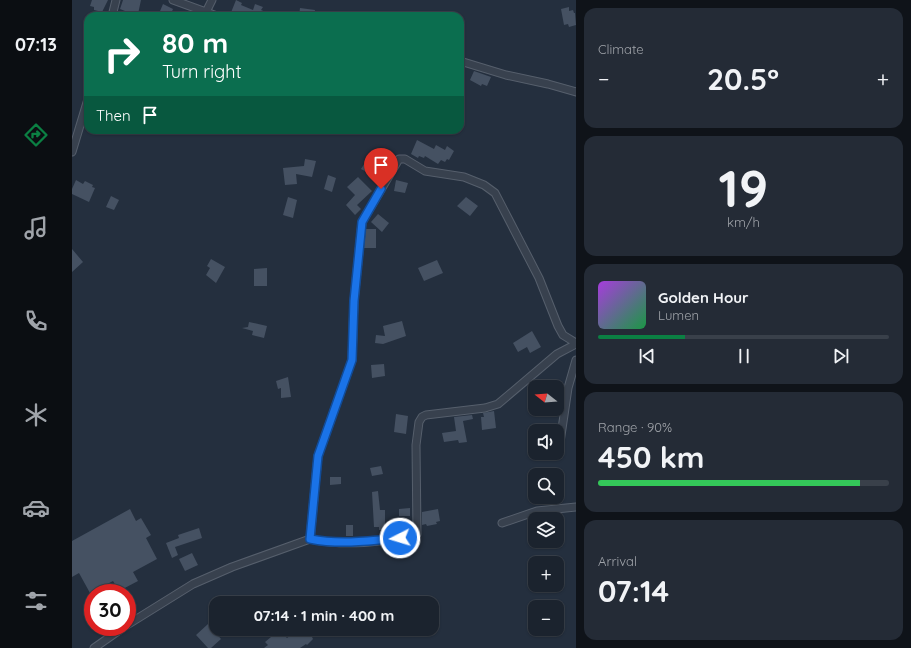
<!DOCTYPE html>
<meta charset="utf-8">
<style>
:root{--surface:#1b232e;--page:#242b36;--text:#f1f3f6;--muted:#a0a4aa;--line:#39404a;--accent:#0b8043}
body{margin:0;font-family:Quicksand,sans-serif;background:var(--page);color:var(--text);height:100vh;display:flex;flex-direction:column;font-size:15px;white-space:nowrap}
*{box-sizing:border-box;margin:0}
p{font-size:13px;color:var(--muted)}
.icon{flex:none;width:22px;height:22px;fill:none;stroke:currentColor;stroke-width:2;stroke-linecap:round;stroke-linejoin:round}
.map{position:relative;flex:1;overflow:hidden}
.details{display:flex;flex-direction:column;gap:8px;padding:8px;background:#0f1319;width:335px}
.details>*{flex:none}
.guide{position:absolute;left:12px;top:12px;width:380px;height:122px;border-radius:12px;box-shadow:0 1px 3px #0004,0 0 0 1px var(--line);background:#0b6e4f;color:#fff;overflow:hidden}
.needle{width:26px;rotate:287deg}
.fabs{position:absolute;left:456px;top:380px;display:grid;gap:8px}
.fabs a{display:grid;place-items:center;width:36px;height:36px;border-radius:8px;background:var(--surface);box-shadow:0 1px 3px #0004,0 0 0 1px var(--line);font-size:20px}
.speed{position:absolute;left:12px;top:584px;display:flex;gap:8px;font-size:20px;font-weight:700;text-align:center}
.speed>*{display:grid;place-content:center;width:52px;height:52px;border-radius:50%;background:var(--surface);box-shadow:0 1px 3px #0004,0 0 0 1px var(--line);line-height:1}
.speed .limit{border:6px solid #d22;background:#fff;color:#111}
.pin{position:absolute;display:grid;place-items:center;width:34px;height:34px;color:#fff;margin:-41px -17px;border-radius:50% 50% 50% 0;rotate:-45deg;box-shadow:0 0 4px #0007}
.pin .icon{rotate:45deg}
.me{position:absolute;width:44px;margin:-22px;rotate:265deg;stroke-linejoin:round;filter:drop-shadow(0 0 3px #0008)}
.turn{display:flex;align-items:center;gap:14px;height:84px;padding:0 12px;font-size:18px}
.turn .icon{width:52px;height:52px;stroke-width:2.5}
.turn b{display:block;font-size:28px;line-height:34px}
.then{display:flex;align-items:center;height:38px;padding:0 12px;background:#0003;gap:8px;font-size:15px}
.big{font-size:30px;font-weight:700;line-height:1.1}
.details .tile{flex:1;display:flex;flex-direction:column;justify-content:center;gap:6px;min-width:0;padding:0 14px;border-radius:12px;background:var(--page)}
.details .dial{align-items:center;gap:0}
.dial b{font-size:52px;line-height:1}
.song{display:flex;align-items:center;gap:12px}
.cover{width:48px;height:48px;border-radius:6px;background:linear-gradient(135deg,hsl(280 70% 55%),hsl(140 70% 35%))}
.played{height:4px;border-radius:2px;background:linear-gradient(90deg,var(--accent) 30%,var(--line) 30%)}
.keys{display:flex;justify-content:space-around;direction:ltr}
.heat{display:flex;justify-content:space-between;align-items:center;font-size:22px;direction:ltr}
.charge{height:6px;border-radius:3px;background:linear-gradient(90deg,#34c759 90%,var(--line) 0)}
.trip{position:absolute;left:137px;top:596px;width:230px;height:40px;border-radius:12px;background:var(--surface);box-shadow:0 1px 3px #0004,0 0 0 1px var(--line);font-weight:700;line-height:40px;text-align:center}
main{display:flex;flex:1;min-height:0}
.tab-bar{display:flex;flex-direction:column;width:72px;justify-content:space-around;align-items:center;background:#0b0e12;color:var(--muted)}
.tab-bar .icon{width:28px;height:28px}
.tab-bar .on{color:var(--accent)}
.tab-bar b{font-size:18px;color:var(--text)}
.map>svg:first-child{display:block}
.building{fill:#455162}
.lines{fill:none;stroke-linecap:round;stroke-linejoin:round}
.street-casing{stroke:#565f6c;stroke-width:9}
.street{stroke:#38414e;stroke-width:7}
.route-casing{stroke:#114b97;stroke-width:10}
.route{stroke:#1a73e8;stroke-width:7}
</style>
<main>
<nav class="tab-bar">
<b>07:13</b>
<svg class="icon on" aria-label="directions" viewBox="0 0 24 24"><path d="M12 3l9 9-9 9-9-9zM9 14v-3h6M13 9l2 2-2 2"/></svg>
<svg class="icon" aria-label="music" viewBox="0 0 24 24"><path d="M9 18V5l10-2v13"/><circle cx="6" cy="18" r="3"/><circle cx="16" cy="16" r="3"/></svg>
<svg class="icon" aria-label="phone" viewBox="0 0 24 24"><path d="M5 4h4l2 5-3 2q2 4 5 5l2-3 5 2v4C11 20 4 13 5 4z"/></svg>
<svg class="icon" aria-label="climate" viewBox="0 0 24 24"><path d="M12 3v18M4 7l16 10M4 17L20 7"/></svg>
<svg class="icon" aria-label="car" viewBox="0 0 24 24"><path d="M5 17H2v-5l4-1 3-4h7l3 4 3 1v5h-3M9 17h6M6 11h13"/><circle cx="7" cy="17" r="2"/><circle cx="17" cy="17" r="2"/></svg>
<svg class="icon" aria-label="filters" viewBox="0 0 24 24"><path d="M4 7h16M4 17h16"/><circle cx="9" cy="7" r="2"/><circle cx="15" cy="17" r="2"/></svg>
</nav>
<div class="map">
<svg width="504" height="648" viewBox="0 0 504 648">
<rect width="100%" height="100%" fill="#242f3e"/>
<path class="building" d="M20,0H36L30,12L22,10V7L18,6Z
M51,0H69L66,14L62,13L61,16H51L53,11L48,9Z
M164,0L170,3L169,5L181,10L183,4L191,7L189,10L203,16L158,15Z
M91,4L101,9L98,16H86Z
M497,7V11L501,10L502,13H503L504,25L497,27L496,24L492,25L489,9Z
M228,8L243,10L242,16H227Z
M402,71L419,77L415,86L410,84L409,86L398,80Z
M345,140L362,149L364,145L373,150L375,146L382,151L377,160L375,159L373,162L369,160L366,164L353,156L352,158L347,156L346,158L339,154Z
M308,153L318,158L315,166L309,164L302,176L289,169L294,161L301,166L304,155H307Z
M233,159L244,161L240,177L224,174L225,184L213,185L211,168L232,166Z
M256,175L264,178L260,192L252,189Z
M286,177L300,191L285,205L289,209L283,215L274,205L283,195L275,187Z
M4,180L11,184L13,181L21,185L20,187L23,188L17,202L0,194V189Z
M324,180L336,183L333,193L322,191Z
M39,196L47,200L42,210L34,207Z
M216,197L225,200L221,218L211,215Z
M394,197L406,206L398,216L385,206Z
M306,214L317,223L310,232L299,222Z
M294,229H304V248H292Z
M0,249L11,262L0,272Z
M139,259L153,267L144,283L134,275L138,268L135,266Z
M365,260L371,273L352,281L346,268Z
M195,268V286H182V269Z
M330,321L334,336L311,344L303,343L304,335L313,336L311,326Z
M177,322L195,326L192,338L180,335L181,331L170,328L176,327Z
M460,331L469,347L458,353L455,347L446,352L441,343Z
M312,364L313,376L300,378L299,365Z
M216,377L219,397L209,398V388L206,389L204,381Z
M422,411L424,428L410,430L409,417H412L411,413Z
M324,414L336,416L334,434L322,432Z
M400,415L401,419L391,421L395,442L387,443L386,440L372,442L370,433L384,431L382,417Z
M309,466L311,474L300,476L298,468Z
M470,467L485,469L484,475H469Z
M258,477H269V484L258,485Z
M306,491L308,510H313V530H307V527H302L300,492Z
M460,497H479L478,503L460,501Z
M338,508V516H327V509Z
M58,509L64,521L69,518L79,535L74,538L85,559L61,572L66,581L47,591L41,581L18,593L7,573L0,577V541Z
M366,509L368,521L364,522L365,524L355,526L354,524L350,525V512Z
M274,525H281V536H274Z
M127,528L130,538L103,547L106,555L100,558L94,543L107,538L106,535Z
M120,553L126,565L113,571L107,559Z
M136,624L149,639L139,648H136L124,635Z
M201,629H206L215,638L227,629H238L243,634L240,637L241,639L235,645L234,644L228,648H192L196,645L193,642L199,637L196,634Z"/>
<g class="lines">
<g class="street-casing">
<path id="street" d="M101,0L145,16
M134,12L140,0
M40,16L44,0
M388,61L434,75L476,84L504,92
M0,152L16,99
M487,449L496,388L504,360
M430,523L465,511L504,507
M238,539L246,456L280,360L282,301L290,222L327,159H333L353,171L392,177L412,185L423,193L467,278L486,326L491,335L504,343
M55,625L121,584L160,567L238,539C272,546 311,543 345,534L344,445L347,422L350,417L354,415L413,408L426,404L485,354L504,344
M22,648L52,627"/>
</g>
<use href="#street" class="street"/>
</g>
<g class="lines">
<g class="route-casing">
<path id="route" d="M309,189L290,222L282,301L280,360L246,456L238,539C268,545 298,541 328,538"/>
</g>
<use href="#route" class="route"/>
</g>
</svg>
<div class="fabs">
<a><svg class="needle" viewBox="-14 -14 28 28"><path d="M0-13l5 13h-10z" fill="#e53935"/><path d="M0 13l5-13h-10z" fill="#a0a4aa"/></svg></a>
<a><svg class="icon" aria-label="sound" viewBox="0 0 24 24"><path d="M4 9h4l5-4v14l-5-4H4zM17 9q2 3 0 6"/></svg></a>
<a><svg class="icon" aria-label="search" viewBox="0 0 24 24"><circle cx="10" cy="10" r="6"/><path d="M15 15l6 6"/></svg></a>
<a><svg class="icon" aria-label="layers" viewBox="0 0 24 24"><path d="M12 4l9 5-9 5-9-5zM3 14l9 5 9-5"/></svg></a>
<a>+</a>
<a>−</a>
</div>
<div class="speed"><div class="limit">30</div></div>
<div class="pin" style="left:309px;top:189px;background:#d93025"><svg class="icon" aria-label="arrive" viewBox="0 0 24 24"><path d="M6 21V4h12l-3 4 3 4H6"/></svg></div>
<svg class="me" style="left:328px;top:538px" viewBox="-20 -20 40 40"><circle r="17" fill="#1a73e8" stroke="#fff" stroke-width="3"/><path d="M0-11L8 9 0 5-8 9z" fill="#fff"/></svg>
<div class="trip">07:14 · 1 min · 400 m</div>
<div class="guide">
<div class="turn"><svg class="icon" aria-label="right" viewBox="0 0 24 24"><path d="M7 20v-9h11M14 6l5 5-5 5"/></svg><div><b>80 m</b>Turn right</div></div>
<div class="then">Then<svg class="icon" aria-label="arrive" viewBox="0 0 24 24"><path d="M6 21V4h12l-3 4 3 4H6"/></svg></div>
</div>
</div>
<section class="details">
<div class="tile"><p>Climate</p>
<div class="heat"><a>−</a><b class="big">20.5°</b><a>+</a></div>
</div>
<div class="tile dial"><b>19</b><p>km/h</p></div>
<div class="tile">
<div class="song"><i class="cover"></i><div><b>Golden Hour</b><p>Lumen</p></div></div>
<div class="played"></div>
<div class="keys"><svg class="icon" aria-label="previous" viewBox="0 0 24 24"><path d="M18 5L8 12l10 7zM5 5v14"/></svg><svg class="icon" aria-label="pause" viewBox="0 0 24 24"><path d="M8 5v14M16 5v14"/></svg><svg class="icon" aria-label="next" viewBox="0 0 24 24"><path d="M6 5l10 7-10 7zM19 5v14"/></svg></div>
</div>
<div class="tile"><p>Range · 90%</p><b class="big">450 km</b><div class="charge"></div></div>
<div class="tile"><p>Arrival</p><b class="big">07:14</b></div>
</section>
</main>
